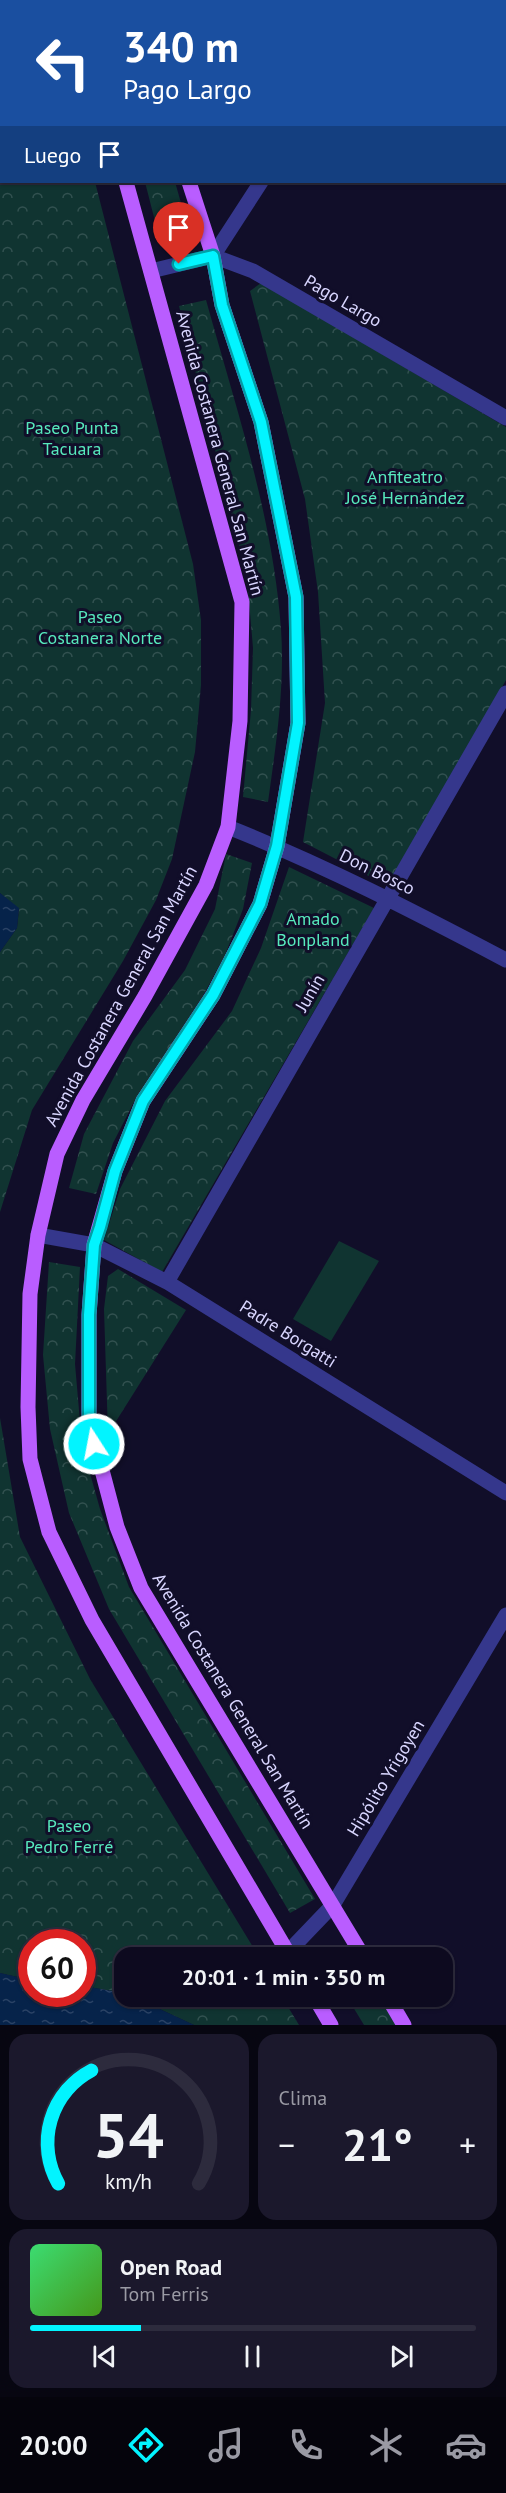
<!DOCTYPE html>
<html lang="es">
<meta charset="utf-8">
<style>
:root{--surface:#0d0a1f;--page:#1b182c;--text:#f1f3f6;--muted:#9a9aa4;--line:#2d2b3d;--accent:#02f4ff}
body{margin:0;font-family:"PT Sans",sans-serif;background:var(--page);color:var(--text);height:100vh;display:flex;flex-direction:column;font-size:22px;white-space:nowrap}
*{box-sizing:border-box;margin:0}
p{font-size:20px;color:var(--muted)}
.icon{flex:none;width:33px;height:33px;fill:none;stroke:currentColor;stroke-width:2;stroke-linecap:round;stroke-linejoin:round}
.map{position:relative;height:2025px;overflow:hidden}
.details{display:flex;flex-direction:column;gap:9px;padding:9px;background:#070611;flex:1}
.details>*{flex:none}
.hud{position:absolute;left:0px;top:0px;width:507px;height:183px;box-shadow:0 2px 4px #0004,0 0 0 2px var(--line);background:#1a4fa0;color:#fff;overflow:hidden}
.speed{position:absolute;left:18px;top:1929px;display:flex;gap:12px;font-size:30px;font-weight:700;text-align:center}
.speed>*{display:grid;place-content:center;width:78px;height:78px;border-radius:50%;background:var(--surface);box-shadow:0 2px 4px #0004,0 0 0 2px var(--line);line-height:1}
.speed .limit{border:9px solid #d22;background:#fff;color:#111}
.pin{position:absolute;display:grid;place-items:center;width:51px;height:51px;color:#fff;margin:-62px -26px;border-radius:50% 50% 50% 0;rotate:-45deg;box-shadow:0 0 6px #0007}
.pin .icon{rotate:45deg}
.me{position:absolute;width:66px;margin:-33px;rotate:349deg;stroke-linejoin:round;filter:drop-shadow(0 0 4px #0008)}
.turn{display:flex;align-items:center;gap:21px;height:126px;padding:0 24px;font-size:27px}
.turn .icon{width:78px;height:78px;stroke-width:2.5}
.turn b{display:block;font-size:42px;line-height:51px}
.then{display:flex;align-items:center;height:57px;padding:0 24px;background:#0003;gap:12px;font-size:22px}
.big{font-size:45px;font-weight:800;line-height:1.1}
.details .tile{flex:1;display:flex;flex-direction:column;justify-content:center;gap:9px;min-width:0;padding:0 21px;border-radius:18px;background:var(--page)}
.details .dial{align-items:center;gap:0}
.dial svg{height:156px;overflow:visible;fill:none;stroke:var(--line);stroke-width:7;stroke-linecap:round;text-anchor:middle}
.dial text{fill:var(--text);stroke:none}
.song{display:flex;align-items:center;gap:18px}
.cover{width:72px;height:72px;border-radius:9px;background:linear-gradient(135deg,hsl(140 70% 55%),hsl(100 70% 35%))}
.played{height:6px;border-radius:3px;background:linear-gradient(90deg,var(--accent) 25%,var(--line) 25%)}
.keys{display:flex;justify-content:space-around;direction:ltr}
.heat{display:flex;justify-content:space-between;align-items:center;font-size:33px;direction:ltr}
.details .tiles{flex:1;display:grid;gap:9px;grid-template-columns:1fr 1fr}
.tile:last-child{grid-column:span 2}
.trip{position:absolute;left:114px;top:1947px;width:339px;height:60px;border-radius:18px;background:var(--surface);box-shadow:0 2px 4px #0004,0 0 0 2px var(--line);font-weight:800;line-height:60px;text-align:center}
.tab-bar{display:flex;height:96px;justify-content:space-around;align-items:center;background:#05040c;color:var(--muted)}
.tab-bar .icon{width:42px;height:42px}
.tab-bar .on{color:var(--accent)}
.tab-bar b{font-size:27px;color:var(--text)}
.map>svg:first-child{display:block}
.forest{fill:url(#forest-crowns)}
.garden{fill:#103431}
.water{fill:url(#water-ripples)}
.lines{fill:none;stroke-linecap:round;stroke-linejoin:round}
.minor{stroke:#35378c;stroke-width:15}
.major{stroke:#b95dff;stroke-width:15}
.route-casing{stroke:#019fa6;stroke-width:15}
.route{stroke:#02f4ff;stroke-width:10}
.labels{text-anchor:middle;stroke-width:6;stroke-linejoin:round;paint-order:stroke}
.street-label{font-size:18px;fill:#d9d6ff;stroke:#110e29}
.park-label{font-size:18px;fill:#57eabd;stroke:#110e29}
</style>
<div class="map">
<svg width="506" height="2025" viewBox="0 0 506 2025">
<defs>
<pattern id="forest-crowns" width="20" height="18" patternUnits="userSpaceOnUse" patternTransform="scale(1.5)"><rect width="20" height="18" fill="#103431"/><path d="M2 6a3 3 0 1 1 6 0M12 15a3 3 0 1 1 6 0" fill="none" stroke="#325150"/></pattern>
<pattern id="water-ripples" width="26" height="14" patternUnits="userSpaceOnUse" patternTransform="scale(1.5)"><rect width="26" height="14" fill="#06234a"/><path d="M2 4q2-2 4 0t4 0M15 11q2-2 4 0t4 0" fill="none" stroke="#2a4265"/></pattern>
</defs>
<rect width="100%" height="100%" fill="#110e29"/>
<path class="forest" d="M0,0L49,1L2,2V182H95L193,564L201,620V685L195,752L172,859L156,900L123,961L32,1110L0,1212V952L17,928L19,909L0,893Z
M145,182H175L185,217L156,225Z
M261,283L506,427V680L388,886L303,842L325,703L318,592L305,499L250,291Z
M206,300C236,408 273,517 281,629C285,687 276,744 268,802L243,797L251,710L253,648L247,577L179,306Z
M226,854L252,863L243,909L225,955L203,996L133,1104L113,1143L96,1194L69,1188L84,1134L133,1041L185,970L215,909Z
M289,867L374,908L162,1272L104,1240L120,1189L165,1101L232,1011L261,948Z
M49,1262L80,1267L75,1364L82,1445L100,1509L129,1587L315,1899L290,1913L109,1609L69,1513L50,1429L43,1355Z
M118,1269L186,1310L108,1434L104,1309L108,1276Z
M0,1418L20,1537L90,1679L259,1957L124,1958V1993L83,1986L82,1942H32L31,1980L0,1973Z
M134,1997H282L299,2025H194Z
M347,1997H381L398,2025H364Z"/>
<path class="garden" d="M339,1241L379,1261L331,1341L293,1319Z"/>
<path class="water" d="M0,893L19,908L17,928L0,952Z
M0,1973L31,1980L32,1994H82L83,1986L124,1993V1996L134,1997L194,2025H0Z"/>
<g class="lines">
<path class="minor" d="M368,2L369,0
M213,256L261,182
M151,271L213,256L253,271L506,418
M228,827C324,865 415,912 506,960
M38,1235L94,1245L167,1282L506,1493
M167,1282L506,693
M288,1952L333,1905L506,1615"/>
<path class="major" d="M79,0V2
M140,0L141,2
M126,182L242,602L240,721L228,827L206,885L145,996L83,1100L57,1154L38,1235L30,1294L28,1407L30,1459L49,1532L92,1620L291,1958
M189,182L213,256L222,305L261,422L296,597L298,723L277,846L260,904L213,995L143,1101L115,1171L94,1245L89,1315V1421L117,1527L141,1588L364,1958
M314,1996L331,2025
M387,1996L404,2025"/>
</g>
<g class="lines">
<g class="route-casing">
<path id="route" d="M94,1444L89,1421V1315L94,1245L100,1227L115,1171L143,1101L213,995L260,904L277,846L298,723L296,597L261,422L222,305L213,256L179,264"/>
</g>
<use href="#route" class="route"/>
</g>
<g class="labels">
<g class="street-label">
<text transform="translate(343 301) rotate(30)" y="6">Pago Largo</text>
<text transform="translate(220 453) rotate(75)" y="6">Avenida Costanera General San Martín</text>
<text transform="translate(377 872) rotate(26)" y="6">Don Bosco</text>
<text transform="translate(310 993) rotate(-60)" y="6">Junín</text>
<text transform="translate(121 996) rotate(-61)" y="6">Avenida Costanera General San Martín</text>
<text transform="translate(288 1334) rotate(32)" y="6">Padre Borgatti</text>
<text transform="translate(233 1701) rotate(59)" y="6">Avenida Costanera General San Martín</text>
<text transform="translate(386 1778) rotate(-59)" y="6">Hipólito Yrigoyen</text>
</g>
<g class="park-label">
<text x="72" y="434">Paseo Punta<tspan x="72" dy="21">Tacuara</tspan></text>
<text x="405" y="483">Anfiteatro<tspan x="405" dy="21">José Hernández</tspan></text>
<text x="100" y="623">Paseo<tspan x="100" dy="21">Costanera Norte</tspan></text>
<text x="313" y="925">Amado<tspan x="313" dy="21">Bonpland</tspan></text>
<text x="69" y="1832">Paseo<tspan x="69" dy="21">Pedro Ferré</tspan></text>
</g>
</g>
</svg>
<div class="speed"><div class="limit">60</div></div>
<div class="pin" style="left:179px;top:264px;background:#d93025"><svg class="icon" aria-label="arrive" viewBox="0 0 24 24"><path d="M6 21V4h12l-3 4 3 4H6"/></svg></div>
<svg class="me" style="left:94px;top:1444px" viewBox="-20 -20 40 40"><circle r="17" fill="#02f4ff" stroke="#fff" stroke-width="3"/><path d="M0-11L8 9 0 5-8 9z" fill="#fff"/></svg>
<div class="trip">20:01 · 1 min · 350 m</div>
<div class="hud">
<div class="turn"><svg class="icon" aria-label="left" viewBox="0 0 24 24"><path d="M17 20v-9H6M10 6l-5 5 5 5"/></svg><div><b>340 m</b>Pago Largo</div></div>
<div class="then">Luego<svg class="icon" aria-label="arrive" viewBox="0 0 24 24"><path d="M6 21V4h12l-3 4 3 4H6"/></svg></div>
</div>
</div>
<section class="details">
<div class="tiles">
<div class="tile dial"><svg viewBox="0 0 100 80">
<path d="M14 69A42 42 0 1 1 86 69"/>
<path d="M14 69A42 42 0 0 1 31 11" stroke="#02f4ff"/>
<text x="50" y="56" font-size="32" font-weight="700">54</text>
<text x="50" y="72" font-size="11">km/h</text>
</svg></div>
<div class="tile"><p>Clima</p>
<div class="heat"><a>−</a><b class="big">21°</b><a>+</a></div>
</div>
<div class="tile">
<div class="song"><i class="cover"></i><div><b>Open Road</b><p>Tom Ferris</p></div></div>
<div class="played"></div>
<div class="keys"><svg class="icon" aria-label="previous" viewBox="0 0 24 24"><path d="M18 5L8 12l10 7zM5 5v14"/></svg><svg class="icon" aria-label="pause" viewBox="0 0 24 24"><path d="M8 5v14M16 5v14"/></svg><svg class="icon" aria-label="next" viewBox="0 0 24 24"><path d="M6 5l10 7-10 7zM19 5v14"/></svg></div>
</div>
</div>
</section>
<nav class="tab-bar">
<b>20:00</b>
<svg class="icon on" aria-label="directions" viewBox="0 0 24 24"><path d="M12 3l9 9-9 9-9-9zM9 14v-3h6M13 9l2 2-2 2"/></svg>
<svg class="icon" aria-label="music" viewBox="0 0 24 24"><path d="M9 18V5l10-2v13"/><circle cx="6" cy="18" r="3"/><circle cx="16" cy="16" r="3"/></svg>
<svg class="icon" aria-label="phone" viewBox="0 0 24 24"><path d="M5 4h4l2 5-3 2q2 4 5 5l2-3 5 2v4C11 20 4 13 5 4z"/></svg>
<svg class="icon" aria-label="climate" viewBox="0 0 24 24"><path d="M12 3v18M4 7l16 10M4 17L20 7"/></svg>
<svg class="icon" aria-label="car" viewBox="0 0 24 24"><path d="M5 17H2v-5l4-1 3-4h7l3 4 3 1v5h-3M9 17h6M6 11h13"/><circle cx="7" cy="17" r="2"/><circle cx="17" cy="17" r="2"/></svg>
</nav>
